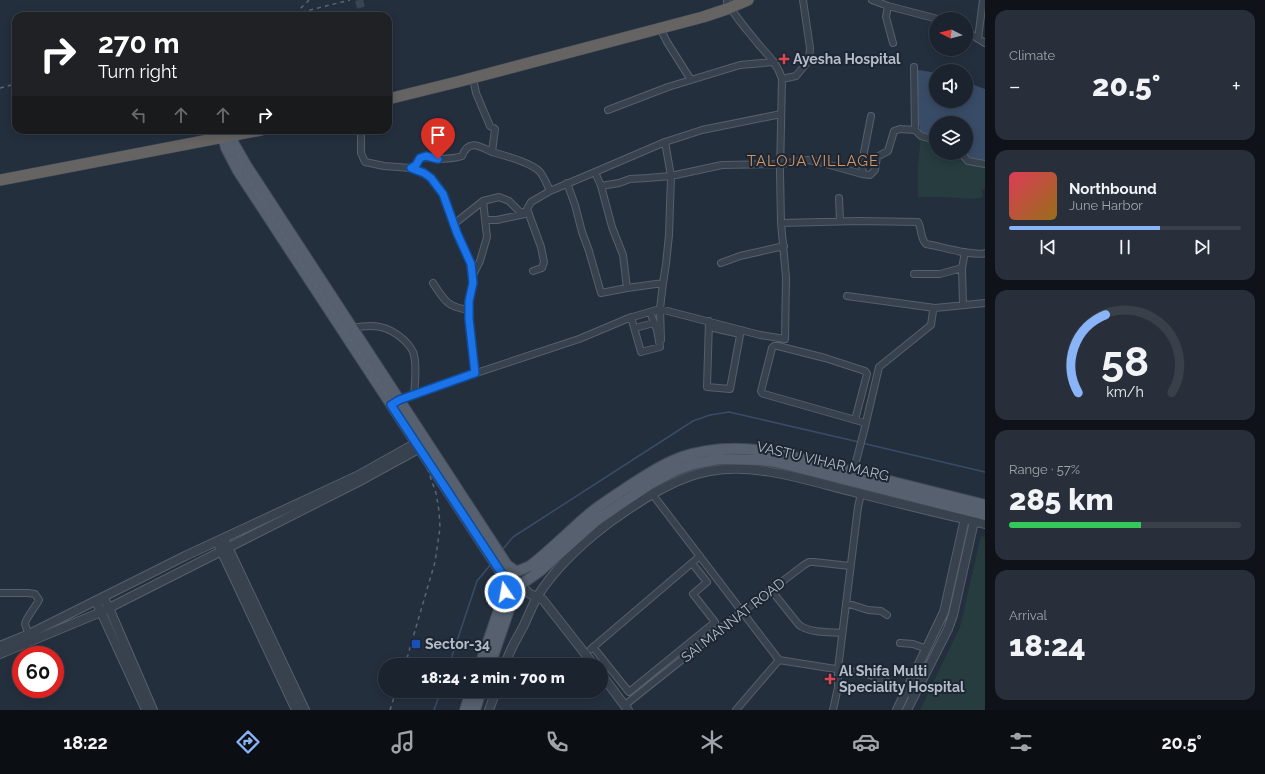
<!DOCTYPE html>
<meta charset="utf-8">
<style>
:root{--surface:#1b232e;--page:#282f3a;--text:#f1f3f6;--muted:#a0a4aa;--line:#39404a;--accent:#8ab4f8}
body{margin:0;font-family:Raleway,sans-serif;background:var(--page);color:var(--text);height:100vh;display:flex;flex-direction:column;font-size:15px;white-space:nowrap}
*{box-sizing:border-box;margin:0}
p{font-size:13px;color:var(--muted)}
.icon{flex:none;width:22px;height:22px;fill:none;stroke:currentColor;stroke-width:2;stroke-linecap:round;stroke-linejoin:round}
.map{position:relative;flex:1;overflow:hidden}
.drawer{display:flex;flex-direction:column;gap:10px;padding:10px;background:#0f1319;width:280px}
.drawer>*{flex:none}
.banner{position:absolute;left:12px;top:12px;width:380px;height:122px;border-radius:12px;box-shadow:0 2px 10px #0003,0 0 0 1px var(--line);background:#202124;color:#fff;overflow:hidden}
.needle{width:26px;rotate:276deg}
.tools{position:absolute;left:929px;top:12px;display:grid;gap:8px}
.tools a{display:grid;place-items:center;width:44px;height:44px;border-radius:50%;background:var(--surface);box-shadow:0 2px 10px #0003,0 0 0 1px var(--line);font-size:20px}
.speed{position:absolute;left:12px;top:646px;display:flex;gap:8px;font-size:20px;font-weight:700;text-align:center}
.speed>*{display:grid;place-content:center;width:52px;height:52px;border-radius:50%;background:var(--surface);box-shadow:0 2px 10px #0003,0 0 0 1px var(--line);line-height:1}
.speed .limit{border:6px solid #d22;background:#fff;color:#111}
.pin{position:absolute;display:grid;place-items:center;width:34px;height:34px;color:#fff;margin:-41px -17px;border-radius:50% 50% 50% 0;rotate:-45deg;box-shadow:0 0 4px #0007}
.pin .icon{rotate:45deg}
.me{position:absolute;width:44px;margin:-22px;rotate:348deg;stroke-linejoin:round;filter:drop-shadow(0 0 3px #0008)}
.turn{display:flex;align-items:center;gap:14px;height:84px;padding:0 20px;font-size:18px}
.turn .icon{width:52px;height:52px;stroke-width:2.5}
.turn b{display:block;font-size:28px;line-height:34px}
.lanes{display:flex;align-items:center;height:38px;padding:0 20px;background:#0003;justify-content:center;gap:20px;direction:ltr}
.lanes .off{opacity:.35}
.big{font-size:30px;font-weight:800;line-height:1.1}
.drawer .card{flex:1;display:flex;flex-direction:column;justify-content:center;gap:6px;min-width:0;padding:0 14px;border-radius:12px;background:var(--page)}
.drawer .dial{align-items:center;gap:0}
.dial svg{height:104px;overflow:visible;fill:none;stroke:var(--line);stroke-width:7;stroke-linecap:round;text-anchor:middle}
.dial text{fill:var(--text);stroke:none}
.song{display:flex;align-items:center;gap:12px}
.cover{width:48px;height:48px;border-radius:6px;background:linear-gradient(135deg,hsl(350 70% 55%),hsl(40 70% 35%))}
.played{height:4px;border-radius:2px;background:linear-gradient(90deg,var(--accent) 65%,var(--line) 65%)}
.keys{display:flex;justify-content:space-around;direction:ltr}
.heat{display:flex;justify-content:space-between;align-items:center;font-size:22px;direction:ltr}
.charge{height:6px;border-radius:3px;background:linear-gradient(90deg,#34c759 57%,var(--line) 0)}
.trip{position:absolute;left:378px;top:658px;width:230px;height:40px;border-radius:20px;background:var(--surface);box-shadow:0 2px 10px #0003,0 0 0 1px var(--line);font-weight:800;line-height:40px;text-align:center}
.tabs{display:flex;height:64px;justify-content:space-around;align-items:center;background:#0b0e12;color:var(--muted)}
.tabs .icon{width:28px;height:28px}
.tabs .on{color:var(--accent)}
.tabs b{font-size:18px;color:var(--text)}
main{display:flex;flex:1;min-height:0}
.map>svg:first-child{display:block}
.green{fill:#263c3f}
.water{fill:#394c67}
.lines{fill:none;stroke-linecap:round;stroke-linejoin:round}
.stream{stroke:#394c67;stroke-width:1.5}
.tertiary-tunnel{stroke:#3a4453;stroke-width:8;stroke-dasharray:8 4;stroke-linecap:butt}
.minor-casing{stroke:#565f6c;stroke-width:8}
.tertiary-casing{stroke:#565f6c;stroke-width:10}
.primary-casing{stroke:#414a57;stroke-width:12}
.trunk-casing{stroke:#434c59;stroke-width:12}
.minor{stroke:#38414e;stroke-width:6}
.tertiary{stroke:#38414e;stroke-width:8}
.primary{stroke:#56606e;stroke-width:10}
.trunk{stroke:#656462;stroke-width:11}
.rail{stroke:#5a6575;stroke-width:1.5;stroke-dasharray:4 4;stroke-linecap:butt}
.route-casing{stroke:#114b97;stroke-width:10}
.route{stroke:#1a73e8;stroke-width:7}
.health-dot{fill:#e0444e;stroke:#1d2633;stroke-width:1.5}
.transit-dot{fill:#1a4fb4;stroke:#1d2633;stroke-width:1.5}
.labels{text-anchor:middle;stroke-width:4;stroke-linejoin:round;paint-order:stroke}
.poi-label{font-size:14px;font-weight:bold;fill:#b4bcc9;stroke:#1d2633;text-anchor:start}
.street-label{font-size:14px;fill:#b4bcc9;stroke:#1d2633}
.neighbourhood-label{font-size:15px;letter-spacing:1px;fill:#d59563;stroke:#1d2633}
</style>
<main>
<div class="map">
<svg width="985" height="710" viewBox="0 0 985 710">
<rect width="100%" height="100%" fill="#242f3e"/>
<path class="green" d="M921,134L936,136V153H964L985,162V189L982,190L983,197L974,199L945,197H918V166Z
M981,536L985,537V710H920L960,627Z"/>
<path class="water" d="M919,70L936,73V101H966V82L985,89V162L969,160L964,153H966V123H936V136L921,134L917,115L915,75Z"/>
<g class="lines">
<path class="stream" d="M862,443L985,472
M502,550L513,537L693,421L710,415L729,412L859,442
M449,665L477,581L491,564
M434,710L441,691"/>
<path class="tertiary-tunnel" d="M359,0L363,16"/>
<g class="minor-casing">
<path id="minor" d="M872,0L888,6L938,19
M888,6L886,17L893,43
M660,28L667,42L691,80
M966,31L985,43
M978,39L983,0
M914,67L915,130L921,136L936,140
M473,78L476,93L490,126L495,129L492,152C503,155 531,163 539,171C544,176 547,185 550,191
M782,79L796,76L809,60L810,48L803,0
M608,110L668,87L740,65L774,62
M361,130V153L365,162L384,166L411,168L424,173L431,178L443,194L457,233L471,264L473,283L469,301V319L475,373
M961,153L968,161L985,164
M411,168L416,165L420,158C426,156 430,158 436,159C443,159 456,158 462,156C469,139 479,146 492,152
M595,172L601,186L612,227L623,255L627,288
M862,174L864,152L871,116
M567,183L575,205L582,232L589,251L601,293L627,288L663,283
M601,186L619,183L630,179L647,178L671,176L665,142
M839,198L840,221
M485,220H497L525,214
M781,223L859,221L918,222C922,229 920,238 926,244C940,246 973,257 985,253
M454,224L483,201L499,197L509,201L519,211L529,214
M721,263L740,256L784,246
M533,271L542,268L544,262L541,247L527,209L531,202L550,191L595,172L665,142L702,130L781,114
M914,274H940L962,268
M473,275L480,261L487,237L483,201
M433,283C445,301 447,307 469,310
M847,296L935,308
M963,305L962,268L965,252
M631,317L641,352L660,347L657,330L650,312
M709,321L707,387L730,389L741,330
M709,327L740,334
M352,328C374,324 387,325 404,340C408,344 413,349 414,355C417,368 415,382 414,395
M635,328L654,323
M661,340L660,309L663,283L666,264L669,235L671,176L722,165L780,164L808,160L819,162L862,174L870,175L875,170L877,157L888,151L894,131L900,129L915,130
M398,401L428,389L579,339L629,318L660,309L760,335L785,339L786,277L781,223L780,172L782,79C778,65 769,56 759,45C749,32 735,17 727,2
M855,420L867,374L865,371L825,358L778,346H774L772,348L761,391L762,393L764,394L866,423
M853,473L864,431L879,367L931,325L933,311L935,308L985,303
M653,495L779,660L867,674L884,680L914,696
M771,590L799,625C810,633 828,632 842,633
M0,593H28L35,594L39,600C36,606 25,619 25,624C26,627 28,632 29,634
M846,603L868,610L881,611L887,615
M900,643L913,644L927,649
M593,647L629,692L715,622L693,594L707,582L692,563
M591,649L700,556
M625,705L743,611L804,565L809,562H814L850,566
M736,710L779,660
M833,710L838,687V669L858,507L861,494"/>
</g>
<g class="tertiary-casing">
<path id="tertiary" d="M226,543L305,710
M219,546L296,710
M521,586L530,594L543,600L594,665
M103,597L109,608L153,710
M96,601L146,710
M0,646L29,634L185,556L357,476L416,443
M0,654L101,612L358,482L420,448
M505,665C509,651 516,640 523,627C528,617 532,606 537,597C555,568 580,545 606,525C635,504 674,477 710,471C758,462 812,482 858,493C900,504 943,514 985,524
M601,674L628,710
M489,710L496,691
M897,710L944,612L966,514
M907,710L948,629L953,615L975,517"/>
</g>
<g class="primary-casing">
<path id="primary" d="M229,130L234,144L246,165L507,565L514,570
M222,131L226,148L238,171L506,580
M518,571L530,566C551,550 569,531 589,514C601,504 616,495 629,486C646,475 663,464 682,457C713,446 746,447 778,453L985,505
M523,583L540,571L597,520L650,484L676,470L693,464L719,459L761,460L776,462L985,515
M480,665L505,592L507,582
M490,665L514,595L520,587
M465,710L471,691
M475,710L481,691"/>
</g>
<g class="trunk-casing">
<path id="trunk" d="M388,99L457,82L703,17L727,9L748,0
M0,180L261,130"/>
</g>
<use href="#minor" class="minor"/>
<use href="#tertiary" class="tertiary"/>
<use href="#primary" class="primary"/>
<use href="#trunk" class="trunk"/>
<path class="rail" d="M295,14L309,0
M286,16L350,0
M0,88L16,84
M234,130L239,156L251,184L327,303L409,429L422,453L436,493L439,511L440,528L435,562L405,665
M390,710L396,691"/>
</g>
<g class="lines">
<g class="route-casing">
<path id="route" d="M438,159L426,156L420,158L416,165L411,168L424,173L431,178L443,194L457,233L471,264L473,283L469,301V319L475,373L399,400L391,405L506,580L505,592"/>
</g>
<use href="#route" class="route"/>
</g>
<g class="health-dot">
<path d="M782 53h4v4h4v4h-4v4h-4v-4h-4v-4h4z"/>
<path d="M828 673h4v4h4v4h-4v4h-4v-4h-4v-4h4z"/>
</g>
<rect class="transit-dot" x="411" y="639" width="10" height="10" rx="2"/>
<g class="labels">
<g class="poi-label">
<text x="793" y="64">Ayesha Hospital</text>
<text x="425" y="649">Sector-34</text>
<text x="839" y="676">Al Shifa Multi<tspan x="839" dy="16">Speciality Hospital</tspan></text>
</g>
<g class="street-label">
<text transform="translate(823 461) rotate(13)" y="5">VASTU VIHAR MARG</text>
<text transform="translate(733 620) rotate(-38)" y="5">SAI MANNAT ROAD</text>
</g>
<g class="neighbourhood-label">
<text x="813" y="166">TALOJA VILLAGE</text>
</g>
</g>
</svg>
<div class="tools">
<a><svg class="needle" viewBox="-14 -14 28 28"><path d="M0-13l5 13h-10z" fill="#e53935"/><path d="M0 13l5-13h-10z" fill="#a0a4aa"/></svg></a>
<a><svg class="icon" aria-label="sound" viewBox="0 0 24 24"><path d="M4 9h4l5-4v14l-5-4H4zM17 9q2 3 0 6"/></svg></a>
<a><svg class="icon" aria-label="layers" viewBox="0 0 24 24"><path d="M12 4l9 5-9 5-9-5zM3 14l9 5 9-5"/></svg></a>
</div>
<div class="speed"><div class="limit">60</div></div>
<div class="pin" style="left:438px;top:159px;background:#d93025"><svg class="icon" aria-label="arrive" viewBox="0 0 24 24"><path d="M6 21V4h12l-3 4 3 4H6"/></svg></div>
<svg class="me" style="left:505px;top:592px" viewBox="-20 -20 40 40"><circle r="17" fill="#1a73e8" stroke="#fff" stroke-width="3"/><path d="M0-11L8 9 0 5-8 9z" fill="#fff"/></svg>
<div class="trip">18:24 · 2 min · 700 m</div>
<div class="banner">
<div class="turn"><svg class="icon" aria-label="right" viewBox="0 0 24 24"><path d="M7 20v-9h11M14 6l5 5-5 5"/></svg><div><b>270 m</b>Turn right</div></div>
<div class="lanes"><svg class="icon off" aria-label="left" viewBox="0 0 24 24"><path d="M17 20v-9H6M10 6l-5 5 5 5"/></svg><svg class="icon off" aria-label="ahead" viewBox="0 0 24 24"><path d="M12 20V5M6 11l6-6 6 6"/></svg><svg class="icon off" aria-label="ahead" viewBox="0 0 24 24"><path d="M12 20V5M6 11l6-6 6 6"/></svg><svg class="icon" aria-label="right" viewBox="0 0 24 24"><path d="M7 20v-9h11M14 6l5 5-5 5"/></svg></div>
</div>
</div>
<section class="drawer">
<div class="card"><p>Climate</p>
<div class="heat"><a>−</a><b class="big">20.5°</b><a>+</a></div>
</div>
<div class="card">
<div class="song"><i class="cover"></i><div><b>Northbound</b><p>June Harbor</p></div></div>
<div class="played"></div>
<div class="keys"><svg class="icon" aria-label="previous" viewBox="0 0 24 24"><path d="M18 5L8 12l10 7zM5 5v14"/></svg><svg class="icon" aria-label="pause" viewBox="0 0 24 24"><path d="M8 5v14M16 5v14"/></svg><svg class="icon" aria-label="next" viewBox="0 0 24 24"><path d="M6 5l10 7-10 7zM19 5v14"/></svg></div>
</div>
<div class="card dial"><svg viewBox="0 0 100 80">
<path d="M14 69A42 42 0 1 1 86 69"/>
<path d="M14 69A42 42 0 0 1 35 9" stroke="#8ab4f8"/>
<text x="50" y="56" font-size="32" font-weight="700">58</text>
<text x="50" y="72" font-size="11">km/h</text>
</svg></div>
<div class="card"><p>Range · 57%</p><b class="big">285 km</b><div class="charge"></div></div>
<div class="card"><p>Arrival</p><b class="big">18:24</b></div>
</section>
</main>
<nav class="tabs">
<b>18:22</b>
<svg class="icon on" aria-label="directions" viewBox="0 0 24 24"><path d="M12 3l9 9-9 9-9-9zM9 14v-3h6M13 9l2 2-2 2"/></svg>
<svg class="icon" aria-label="music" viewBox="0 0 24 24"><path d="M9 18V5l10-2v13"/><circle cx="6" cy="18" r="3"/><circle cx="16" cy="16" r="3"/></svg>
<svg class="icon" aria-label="phone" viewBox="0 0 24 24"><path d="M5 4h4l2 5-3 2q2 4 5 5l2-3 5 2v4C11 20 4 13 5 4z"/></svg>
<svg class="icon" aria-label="climate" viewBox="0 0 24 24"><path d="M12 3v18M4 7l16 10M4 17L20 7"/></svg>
<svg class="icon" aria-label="car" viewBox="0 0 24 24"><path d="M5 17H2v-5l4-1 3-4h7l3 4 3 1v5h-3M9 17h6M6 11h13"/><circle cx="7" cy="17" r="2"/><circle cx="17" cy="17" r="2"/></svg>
<svg class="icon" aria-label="filters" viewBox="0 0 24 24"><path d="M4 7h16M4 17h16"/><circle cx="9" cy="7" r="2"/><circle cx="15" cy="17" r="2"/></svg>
<b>20.5°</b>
</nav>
